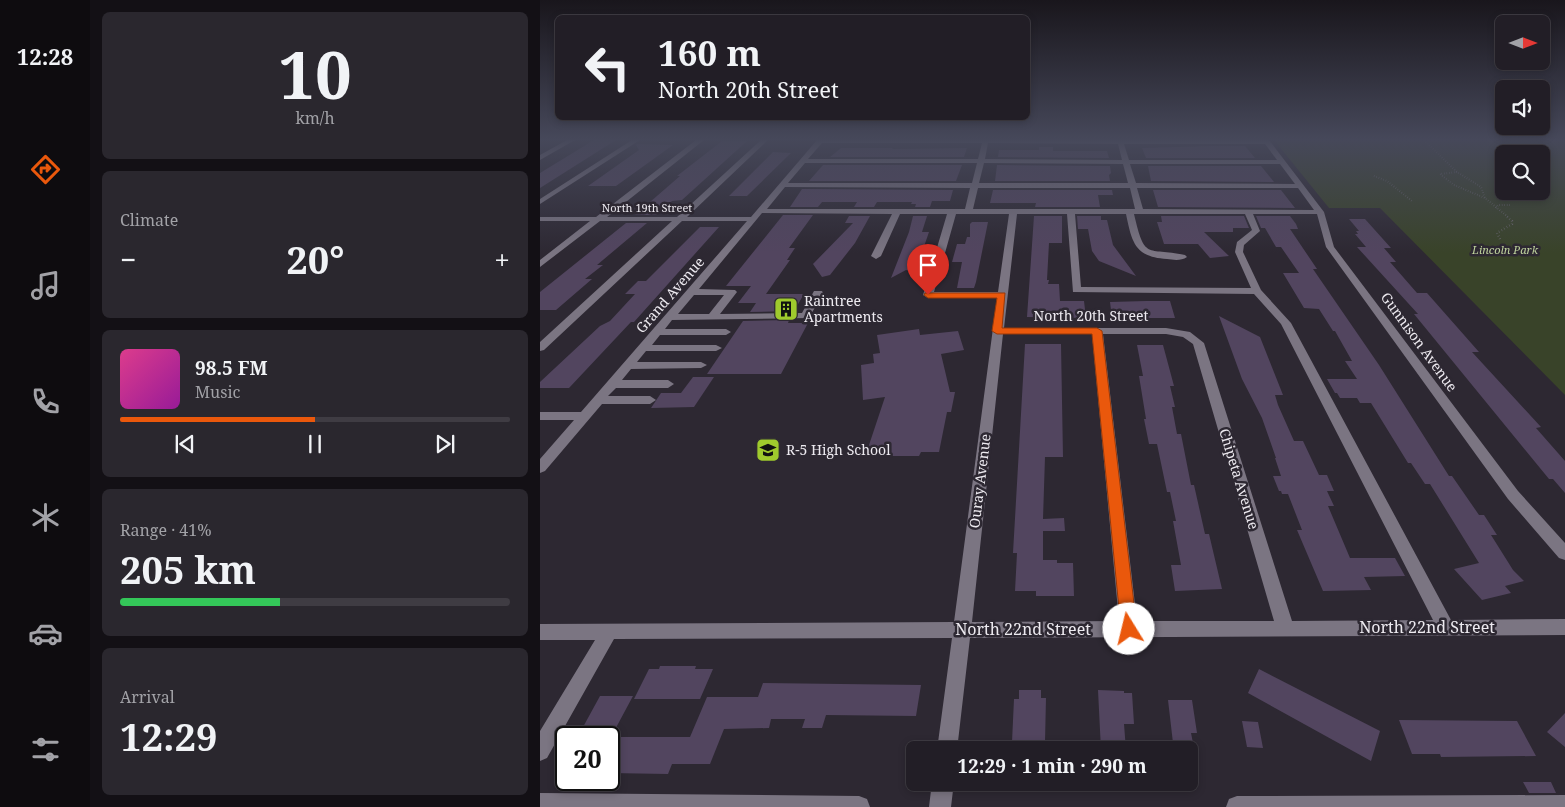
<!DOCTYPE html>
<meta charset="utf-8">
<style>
:root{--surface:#221e26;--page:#2a272e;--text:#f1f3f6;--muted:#a2a2a7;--line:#3f3c43;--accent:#ea580c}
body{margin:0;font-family:"Noto Serif",serif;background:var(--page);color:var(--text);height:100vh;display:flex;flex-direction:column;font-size:19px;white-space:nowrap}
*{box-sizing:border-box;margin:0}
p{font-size:16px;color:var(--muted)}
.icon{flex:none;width:28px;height:28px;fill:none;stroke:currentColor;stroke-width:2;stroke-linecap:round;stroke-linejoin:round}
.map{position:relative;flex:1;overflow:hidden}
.details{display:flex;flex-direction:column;gap:12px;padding:12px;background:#131015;width:450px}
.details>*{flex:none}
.top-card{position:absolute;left:15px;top:15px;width:475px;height:105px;border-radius:8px;box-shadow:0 2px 8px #0003,0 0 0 1px var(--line);background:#221e26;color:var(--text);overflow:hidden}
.needle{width:32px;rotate:90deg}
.tools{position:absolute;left:955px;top:15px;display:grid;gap:10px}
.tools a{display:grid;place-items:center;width:55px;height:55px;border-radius:8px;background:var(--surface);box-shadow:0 2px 8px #0003,0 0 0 1px var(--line);font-size:25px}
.speed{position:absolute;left:15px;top:726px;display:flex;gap:10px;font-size:25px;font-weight:700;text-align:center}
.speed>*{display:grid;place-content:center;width:65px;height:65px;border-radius:50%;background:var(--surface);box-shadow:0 2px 8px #0003,0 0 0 1px var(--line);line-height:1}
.speed .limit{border:2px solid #111;border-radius:8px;background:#fff;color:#111}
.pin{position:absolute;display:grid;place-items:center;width:42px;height:42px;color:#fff;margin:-51px -21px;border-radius:50% 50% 50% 0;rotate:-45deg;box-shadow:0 0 5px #0007}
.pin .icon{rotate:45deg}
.me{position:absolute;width:55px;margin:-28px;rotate:351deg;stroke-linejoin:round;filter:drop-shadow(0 0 4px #0008)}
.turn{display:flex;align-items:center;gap:18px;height:105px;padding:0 20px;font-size:22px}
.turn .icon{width:65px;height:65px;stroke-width:2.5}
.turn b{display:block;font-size:35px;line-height:42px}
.big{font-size:38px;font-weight:700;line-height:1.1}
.details .widget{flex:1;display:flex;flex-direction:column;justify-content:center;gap:8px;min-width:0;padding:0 18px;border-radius:8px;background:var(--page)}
.details .dial{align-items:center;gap:0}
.dial b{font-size:65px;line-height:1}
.song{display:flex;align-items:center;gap:15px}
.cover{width:60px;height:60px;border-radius:8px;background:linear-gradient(135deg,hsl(330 70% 55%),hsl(300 70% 35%))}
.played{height:5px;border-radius:2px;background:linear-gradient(90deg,var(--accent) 50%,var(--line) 50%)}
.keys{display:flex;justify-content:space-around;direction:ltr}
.heat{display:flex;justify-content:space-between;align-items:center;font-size:28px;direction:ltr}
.charge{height:8px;border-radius:4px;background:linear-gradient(90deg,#34c759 41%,var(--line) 0)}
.trip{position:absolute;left:366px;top:741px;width:292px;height:50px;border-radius:8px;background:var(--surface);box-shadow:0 2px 8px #0003,0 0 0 1px var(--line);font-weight:700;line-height:50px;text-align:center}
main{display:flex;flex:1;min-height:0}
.tab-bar{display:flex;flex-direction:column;width:90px;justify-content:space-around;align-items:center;background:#0e0c0f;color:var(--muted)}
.tab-bar .icon{width:35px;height:35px}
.tab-bar .selected{color:var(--accent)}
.tab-bar b{font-size:22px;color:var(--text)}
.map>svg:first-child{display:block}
.green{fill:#394329;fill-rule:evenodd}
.building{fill:#52455f}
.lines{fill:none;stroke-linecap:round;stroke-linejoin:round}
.path-far1{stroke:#6f6b73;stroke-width:2;stroke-dasharray:0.5 2;stroke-linecap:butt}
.path{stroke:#6f6b73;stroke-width:2.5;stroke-dasharray:0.5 2.5;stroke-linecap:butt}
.minor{fill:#7b7582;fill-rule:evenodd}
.route{fill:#ea580c;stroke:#983908}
.labels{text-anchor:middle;stroke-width:5;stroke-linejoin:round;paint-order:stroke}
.far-street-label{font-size:11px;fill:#edeaf0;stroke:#2d2832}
.far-park-label{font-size:11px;font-style:italic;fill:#c0d49e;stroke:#2d2832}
.street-label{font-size:14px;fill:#edeaf0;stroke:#2d2832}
.poi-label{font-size:14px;fill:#edeaf0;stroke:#2d2832;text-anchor:start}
.near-street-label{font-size:16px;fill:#edeaf0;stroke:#2d2832}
</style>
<main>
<nav class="tab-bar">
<b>12:28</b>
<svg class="icon selected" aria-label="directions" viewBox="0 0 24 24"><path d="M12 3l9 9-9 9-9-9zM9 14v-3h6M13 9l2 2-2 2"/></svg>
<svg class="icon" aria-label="music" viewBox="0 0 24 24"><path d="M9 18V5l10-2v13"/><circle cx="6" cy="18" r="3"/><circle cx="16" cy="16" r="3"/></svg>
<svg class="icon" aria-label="phone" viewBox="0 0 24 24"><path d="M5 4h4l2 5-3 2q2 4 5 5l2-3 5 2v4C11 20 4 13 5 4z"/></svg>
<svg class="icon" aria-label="climate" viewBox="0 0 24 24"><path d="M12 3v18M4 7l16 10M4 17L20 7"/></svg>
<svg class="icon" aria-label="car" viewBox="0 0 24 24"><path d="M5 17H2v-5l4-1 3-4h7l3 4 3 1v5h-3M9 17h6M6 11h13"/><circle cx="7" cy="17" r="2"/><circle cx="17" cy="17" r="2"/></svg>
<svg class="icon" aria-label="filters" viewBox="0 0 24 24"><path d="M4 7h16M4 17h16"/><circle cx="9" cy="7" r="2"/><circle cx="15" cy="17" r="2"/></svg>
</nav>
<section class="details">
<div class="widget dial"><b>10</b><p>km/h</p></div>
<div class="widget"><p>Climate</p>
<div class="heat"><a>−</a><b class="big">20°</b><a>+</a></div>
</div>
<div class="widget">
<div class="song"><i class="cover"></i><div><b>98.5 FM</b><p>Music</p></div></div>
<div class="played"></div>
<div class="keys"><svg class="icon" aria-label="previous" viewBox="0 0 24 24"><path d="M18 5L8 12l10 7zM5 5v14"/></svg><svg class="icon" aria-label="pause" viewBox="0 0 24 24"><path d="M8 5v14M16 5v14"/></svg><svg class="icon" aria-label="next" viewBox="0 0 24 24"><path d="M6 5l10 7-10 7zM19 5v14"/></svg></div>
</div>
<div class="widget"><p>Range · 41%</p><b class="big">205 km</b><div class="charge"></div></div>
<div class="widget"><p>Arrival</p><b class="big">12:29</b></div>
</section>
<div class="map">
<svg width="1025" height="807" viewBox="0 0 1025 807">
<rect width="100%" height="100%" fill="#2d2832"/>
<path class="green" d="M734,140H1025V395L840,208H789ZM964,154H1001V191H964Z"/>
<path class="building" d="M54,140H76L0,188V173Z
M182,141H207L142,200L132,201L116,215H95L140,176H137Z
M97,144L133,145L76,186H48L99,150L96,145Z
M670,146H705L715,158H606L602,148Z
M499,147H513V151H567L569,158L458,157L459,150H499Z
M301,148H353L352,149L427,148L424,157H290Z
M233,152L251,153L207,196H189Z
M283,165H422L416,181H269Z
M457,165L570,166L571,173L569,175L570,181H455Z
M608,166H721L734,182L611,181Z
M262,189L413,190L410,201H392L390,207H375L376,204H371L372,202H337L334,207H314L317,202H282L278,207H250Z
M453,190H572L573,195H558L560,207H495L496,203H450Z
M613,190H741L755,208L618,207Z
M243,215H273L249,248H255L247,260H250L226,294H264L254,311L210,312L216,303H198L211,286H186Z
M309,216H330L315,243L290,275L282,277L273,264L313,223H305Z
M373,216H387L382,232H389L377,267L370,271L366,270L351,278L369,232Z
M494,216H522V243H509L507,280H509L508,284H519L520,301H544L546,318L487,317Z
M537,216H561V220H567L573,245L596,276L559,261L552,251L548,229H538Z
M621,216H704L709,228H693V232H664L689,256L670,258L658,244H624L617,222H622Z
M716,216H750L756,224L758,229H750L777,269H773L839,365L909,476H912L939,515H944L957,535H951L973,570L984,581L965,586L971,593L942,600L914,569L939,563L890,484H885L871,463H868L831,403H820L817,398H800L797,393H795L787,379H817L805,361H812L795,331H793L779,309L764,308L743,273H759L741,247H736L725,228H721Z
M809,219H825L851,248H844L856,262H850L877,293H887L939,352H932L1001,427L996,428L1025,461V493L1013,479H1009L874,314H878L817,247H826L815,234H818L816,231H819Z
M432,222H448L436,282L434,288H417L422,262H412L417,244H425L427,237H430V224Z
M86,223H107L57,265H63L45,279H52L16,310H0V292Z
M160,227H179L94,322H91L29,388H0V382L60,326L70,321L95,294H85L98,281H106Z
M606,301H630L635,318H572L570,302Z
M679,316L720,337L743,395H735L738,405L754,441H763L779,475H787L794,491H787L794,506H788L810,558H855L865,576L824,577L831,590L783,591L757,530H762L748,494H742L741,491H739L733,476H741L735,458H736L722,418L702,379Z
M249,320L248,323H268L241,374H167L203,321Z
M379,329L380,335L418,331L424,350L401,354L410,392H415L411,412H407L399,452H381L379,456H344L345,451H327L345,397L323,400L321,365L334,363L333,354L340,353L337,335Z
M485,344H521L523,457H505L503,519L524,518L525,531H503V560H517V563H533L534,596H496V591H475L477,553H473Z
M597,345H623L634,386H630L635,407H632L637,434H641L651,485H654L665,534H669L682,589L635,591L631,565H641L633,521H636L630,492H627L617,444H609L604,419H606L599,376H603Z
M153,377H174L154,407L111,408L121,393H141Z
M120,666H156L155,669H173L160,699H94L109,669H119Z
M719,669L840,731L831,761L708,693Z
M223,683L381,685L376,716L286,715L282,728H262L265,719H231L229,728L184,729L170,764H132L128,774L69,773V738H37L60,696H93L71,737H150L167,697H218Z
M479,690H501V698H506L505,742H472L474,699H479Z
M558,690L584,691V693H592L594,724H584L586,750H561Z
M628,700H652L657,733H651L653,743H633Z
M1025,713V747L1007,732Z
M859,720L977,721L996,756L901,757L900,754H872Z
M702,721L718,722L723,748L707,747Z
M983,782H1011L1016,793H989Z"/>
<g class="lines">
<path class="path-far1" d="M884,140L917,172L941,187L945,198
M917,172L900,174L914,185L945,198L968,217
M834,176L847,181L872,201
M956,208L958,205H970"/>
<path class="path" d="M960,239L957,233L972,224V221L966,216"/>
<path class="minor" d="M27,140H35L0,160V155Z
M92,140H100L0,204V199Z
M156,140H164L67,217H137L221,140H228L147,217H211L277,140H729L784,212L794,247L978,491L1025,543V560L1019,558L968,499L786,247L777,214H713L720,231L704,245L703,252L721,290L751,323L911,620L1025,619V635L430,638L417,750H397L412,638L74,639L7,758L0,761V731L55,640H0V624L414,622L457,298H388L383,295L407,214H360L341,256L336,259L331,256L352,214L222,213L159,289L195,290L197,292L180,314L262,313L274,291H282L283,293L269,318L132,320L125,329H186L191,332L186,335H120L112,345H176L182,348L176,351H106L97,362H161L167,365L161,368L91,369L82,380H128L134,384L128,388H76L68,396H110L116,400L110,404H62L5,471L0,473V459L34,420H0V412H41L207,221H142L4,350L0,351V342L132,221H60L0,267V260L50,221H0V217H56ZM282,143H442L438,159H268ZM448,143L578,144L582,160L445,159ZM584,144H725L737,160H589ZM265,163H437L432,183H248ZM444,163L583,164L588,183H439ZM590,164H740L755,184L596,183ZM245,187L430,188L425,209H227ZM438,188H590L595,209H433ZM597,188H758L774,210L603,209ZM416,214H469L458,292H394ZM477,214H527L533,292L714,294L741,324L893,620L752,621L664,343L650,332L626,328H464ZM535,214H586C592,243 595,257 627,259C634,260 641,261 647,257L645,255C606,247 605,261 594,214H705L712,230L697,242L695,252L711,288L541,287ZM154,295H184L169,314H138ZM463,334H552L579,621L432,622ZM563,334H626L643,337L653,344L734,621H597Z
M392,782H414L411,807H389Z
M0,793L319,796L327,799L330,807H0Z
M1025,795V807H686L689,799L697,796Z"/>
</g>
<linearGradient id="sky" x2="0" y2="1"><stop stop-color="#19161c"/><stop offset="0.55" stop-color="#46485a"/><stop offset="1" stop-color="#46485a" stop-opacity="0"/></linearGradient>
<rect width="1025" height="253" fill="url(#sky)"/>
<path class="route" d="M385,293H465L462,328H557L562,331L597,629L595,634L589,636L583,634L581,629L552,334H457L452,331L457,298H388L384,295Z"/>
<defs>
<g id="building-square" transform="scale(1.25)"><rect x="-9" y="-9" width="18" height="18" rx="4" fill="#9fca2d" stroke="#2d2832"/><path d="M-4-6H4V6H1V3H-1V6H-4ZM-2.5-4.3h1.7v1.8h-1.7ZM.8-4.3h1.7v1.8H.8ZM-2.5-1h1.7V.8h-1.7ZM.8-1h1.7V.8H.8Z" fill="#111"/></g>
<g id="school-square" transform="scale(1.25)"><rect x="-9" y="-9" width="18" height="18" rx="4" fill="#9fca2d" stroke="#2d2832"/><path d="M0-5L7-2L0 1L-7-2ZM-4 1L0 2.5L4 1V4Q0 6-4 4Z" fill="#111"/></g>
</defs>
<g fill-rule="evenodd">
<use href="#building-square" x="246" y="309"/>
<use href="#school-square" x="228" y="450"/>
</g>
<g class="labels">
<g class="far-street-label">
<text x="107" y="212">North 19th Street</text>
</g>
<g class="far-park-label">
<text x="965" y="254">Lincoln Park</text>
</g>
<g class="street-label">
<text transform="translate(130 295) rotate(-49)" y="5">Grand Avenue</text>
<text x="551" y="321">North 20th Street</text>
<text transform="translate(879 342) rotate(54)" y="5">Gunnison Avenue</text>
<text transform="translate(699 479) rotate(73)" y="5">Chipeta Avenue</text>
<text transform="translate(440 481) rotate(-83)" y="5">Ouray Avenue</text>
</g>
<g class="poi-label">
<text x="264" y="306">Raintree<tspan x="264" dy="16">Apartments</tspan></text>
<text x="246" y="455">R-5 High School</text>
</g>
<g class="near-street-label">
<text x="887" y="633">North 22nd Street</text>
<text x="483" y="635">North 22nd Street</text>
</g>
</g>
</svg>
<div class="tools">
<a><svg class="needle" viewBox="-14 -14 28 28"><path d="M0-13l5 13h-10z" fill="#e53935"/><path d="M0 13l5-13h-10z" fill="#a2a2a7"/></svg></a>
<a><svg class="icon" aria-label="sound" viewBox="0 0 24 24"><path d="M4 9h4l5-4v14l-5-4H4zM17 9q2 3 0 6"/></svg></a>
<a><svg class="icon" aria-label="search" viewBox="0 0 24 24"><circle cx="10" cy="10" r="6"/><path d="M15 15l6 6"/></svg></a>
</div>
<div class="speed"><div class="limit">20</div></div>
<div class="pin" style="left:388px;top:295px;background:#d93025"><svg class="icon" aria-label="arrive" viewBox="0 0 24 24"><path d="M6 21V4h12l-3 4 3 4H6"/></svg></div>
<svg class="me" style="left:589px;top:629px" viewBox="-20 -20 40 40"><circle r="19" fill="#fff"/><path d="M0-13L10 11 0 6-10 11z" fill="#ea580c"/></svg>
<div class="trip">12:29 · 1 min · 290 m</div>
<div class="top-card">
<div class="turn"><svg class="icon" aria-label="left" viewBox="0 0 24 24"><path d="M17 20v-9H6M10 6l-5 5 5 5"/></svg><div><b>160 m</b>North 20th Street</div></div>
</div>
</div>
</main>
